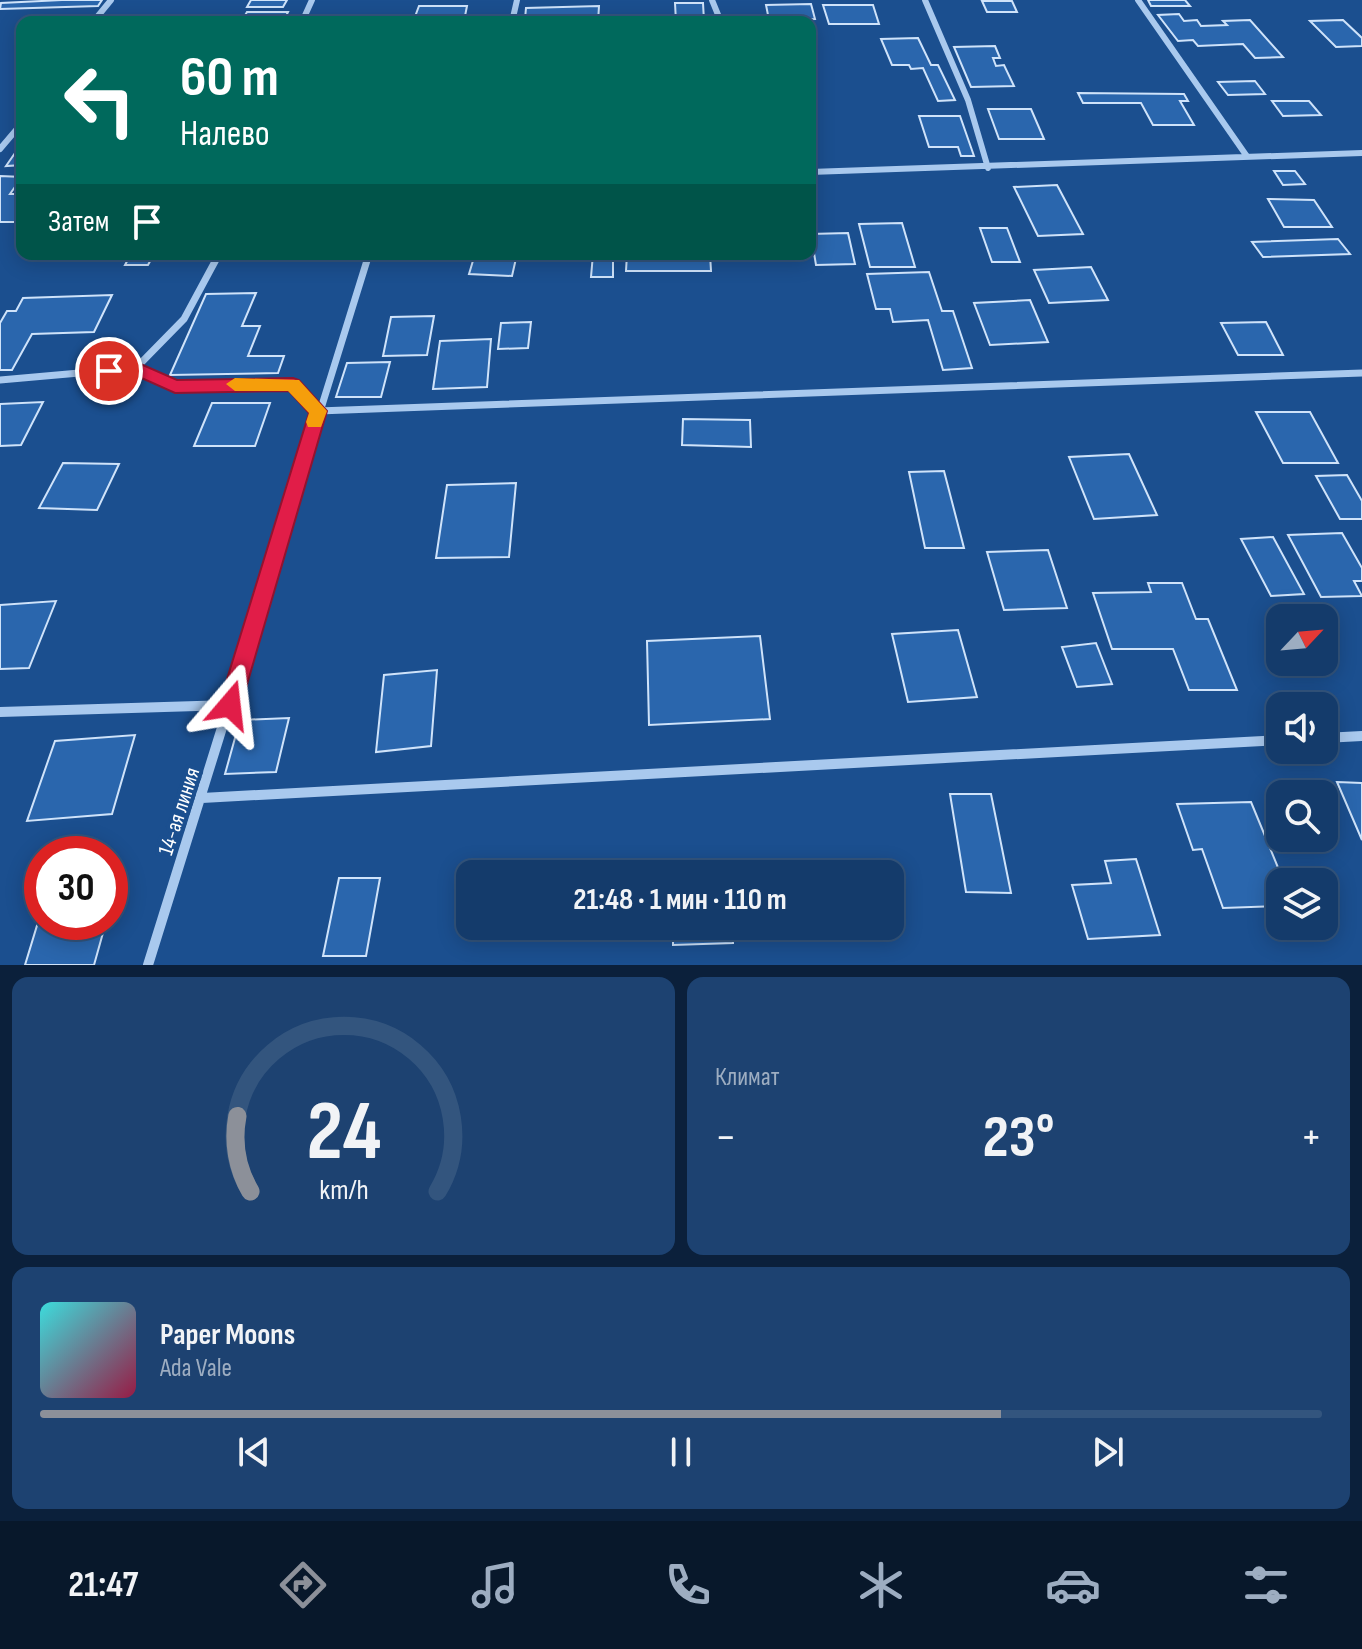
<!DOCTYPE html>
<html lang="ru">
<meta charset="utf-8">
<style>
:root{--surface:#143b6b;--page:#1d4271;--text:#f1f3f6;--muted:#9dadc1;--line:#33557e;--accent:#8c9099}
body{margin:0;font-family:"Sofia Sans Condensed",sans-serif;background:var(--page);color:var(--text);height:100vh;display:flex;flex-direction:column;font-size:30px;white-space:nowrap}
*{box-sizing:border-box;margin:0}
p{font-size:26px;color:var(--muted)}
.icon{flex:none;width:44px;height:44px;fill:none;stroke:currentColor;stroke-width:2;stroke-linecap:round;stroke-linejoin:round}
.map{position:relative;height:965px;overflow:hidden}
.sheet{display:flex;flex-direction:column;gap:12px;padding:12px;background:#0b203b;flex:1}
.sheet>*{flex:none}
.hud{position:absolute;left:16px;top:16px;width:800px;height:244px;border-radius:16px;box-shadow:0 4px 20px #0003,0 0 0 2px var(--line);background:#00695c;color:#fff;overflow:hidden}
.needle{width:52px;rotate:64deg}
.fabs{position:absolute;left:1266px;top:604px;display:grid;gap:16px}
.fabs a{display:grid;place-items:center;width:72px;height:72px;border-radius:16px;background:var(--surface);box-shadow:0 4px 20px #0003,0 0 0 2px var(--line);font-size:40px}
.speed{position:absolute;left:24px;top:836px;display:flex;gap:16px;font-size:40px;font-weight:700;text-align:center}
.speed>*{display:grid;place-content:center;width:104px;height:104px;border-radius:50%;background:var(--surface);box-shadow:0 4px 20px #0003,0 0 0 2px var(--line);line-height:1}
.speed .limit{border:12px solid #d22;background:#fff;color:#111}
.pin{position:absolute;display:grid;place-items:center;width:68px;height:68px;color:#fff;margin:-34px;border:4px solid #fff;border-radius:50%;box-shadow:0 2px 8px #0007}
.me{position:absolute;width:88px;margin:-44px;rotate:17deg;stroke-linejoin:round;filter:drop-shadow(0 0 6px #0008)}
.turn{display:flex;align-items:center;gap:28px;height:168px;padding:0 32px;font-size:36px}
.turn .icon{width:104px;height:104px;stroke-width:2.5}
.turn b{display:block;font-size:56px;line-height:68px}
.then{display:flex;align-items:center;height:76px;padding:0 32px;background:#0003;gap:16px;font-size:30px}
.big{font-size:60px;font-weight:700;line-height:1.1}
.sheet .widget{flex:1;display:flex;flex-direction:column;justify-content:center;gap:12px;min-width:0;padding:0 28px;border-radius:16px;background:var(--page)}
.sheet .dial{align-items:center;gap:0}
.dial svg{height:208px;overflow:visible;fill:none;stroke:var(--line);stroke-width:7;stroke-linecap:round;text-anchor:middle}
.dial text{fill:var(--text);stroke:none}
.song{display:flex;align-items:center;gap:24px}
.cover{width:96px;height:96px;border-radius:12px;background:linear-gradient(135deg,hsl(180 70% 55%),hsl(340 70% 35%))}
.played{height:8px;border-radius:4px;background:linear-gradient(90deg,var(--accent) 75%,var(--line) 75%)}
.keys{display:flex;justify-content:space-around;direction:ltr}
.heat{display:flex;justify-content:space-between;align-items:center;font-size:44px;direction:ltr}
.sheet .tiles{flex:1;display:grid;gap:12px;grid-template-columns:1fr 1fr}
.widget:last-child{grid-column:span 2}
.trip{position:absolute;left:456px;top:860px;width:448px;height:80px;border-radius:16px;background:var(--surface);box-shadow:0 4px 20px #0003,0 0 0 2px var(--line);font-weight:700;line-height:80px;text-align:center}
.menu{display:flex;height:128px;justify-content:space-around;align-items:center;background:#08182b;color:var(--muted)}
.menu .icon{width:56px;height:56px}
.menu .on{color:var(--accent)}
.menu b{font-size:36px;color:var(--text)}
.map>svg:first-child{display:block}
.building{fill:#2a66ad;stroke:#cfe3fa;stroke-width:2}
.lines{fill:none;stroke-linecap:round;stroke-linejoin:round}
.minor-far2{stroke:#a9c9ee;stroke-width:6}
.minor-far1{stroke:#a9c9ee;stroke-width:7}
.minor{stroke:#a9c9ee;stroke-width:10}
.route{fill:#e11d48;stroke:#92132f;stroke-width:2}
.slow{fill:#f59e0b}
.labels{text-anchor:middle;stroke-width:8;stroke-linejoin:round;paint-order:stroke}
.street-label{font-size:22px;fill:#fff;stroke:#1b4f8f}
</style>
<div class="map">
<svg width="1362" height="965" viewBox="0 0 1362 965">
<rect width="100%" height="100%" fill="#1b4f8f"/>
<path class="building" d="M62,0H102L98,6L0,9L1,3Z
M251,0H287L283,7H247Z
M1148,0H1185L1190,6H1151Z
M982,1H1012L1017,12H987Z
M675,3H703L704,21L676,22Z
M811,4L815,19L769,20L766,5Z
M823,5H873L879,24H829Z
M419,6H467L465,16H456L455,22H413Z
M599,6L598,22H558V18L525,19L526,8Z
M247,12H288L283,22H241Z
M1179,14L1184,21L1197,20L1201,26L1227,25L1223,21L1250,20L1283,57L1255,58L1243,44L1198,46L1193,40L1178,41L1158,15Z
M74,16L70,22H25L28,18Z
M1343,20L1362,38V46L1336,47L1310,21Z
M918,38L931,65H938L955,100L938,101L923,68L911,69L909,65H892L881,39Z
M995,46L1000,58H993L996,66L1004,65L1014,86L971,87L954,47Z
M1255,81L1265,94L1228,95L1218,82Z
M1078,93L1184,94L1188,101H1180L1194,125H1153L1141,103H1083Z
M1272,101H1309L1321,115L1283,116Z
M988,109H1031L1044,139H999Z
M919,116H960L974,156H961L958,147H929Z
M22,143V165L6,166Z
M1274,171H1295L1305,184L1283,185Z
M0,176L22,177L10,194H22L21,222H0Z
M1057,185L1083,234L1038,236L1014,187Z
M1268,199L1314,200L1332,227H1284Z
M902,223L915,267H870L859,224Z
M980,228H1007L1020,262H992Z
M848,233L855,264L816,265L813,247H810V234Z
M1338,239L1350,254L1263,257L1252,242Z
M131,254H154L148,265H125Z
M475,254H517L512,276L469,274Z
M593,254H613V277H591Z
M627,254H710L711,271H626Z
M1091,267L1108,300L1049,303L1034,270Z
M929,272L942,311H953L972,368L943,370L928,320L893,322L890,309H876L867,274Z
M256,293L242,326H260L248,356H284L278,373L170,375L206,294Z
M112,295L94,332L32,334L12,370H0V323L7,311H16L23,298Z
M1030,300L1048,342L990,345L974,303Z
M434,316L427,355L383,356L391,317Z
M531,322L528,348L498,349L501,323Z
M1266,322L1283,355H1238L1221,323Z
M491,339L487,387L433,389L440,341Z
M390,362L381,397H336L347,363Z
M43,402L21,445L0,446V404Z
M212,403H270L255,446H194Z
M1256,412H1310L1338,463H1283Z
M683,419L750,420L751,447L682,445Z
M1129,454L1157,515L1094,519L1069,457Z
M63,463L119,464L97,510L39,508Z
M944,471L964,548H925L909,472Z
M1347,475L1362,501V519H1340L1316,476Z
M516,483L509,557L436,558L447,485Z
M1342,533L1362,568V581H1354L1362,596L1321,597L1288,535Z
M1273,537L1304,594L1271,596L1241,539Z
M1048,550L1067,608L1004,610L987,552Z
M1148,583H1182L1196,619H1208L1237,690H1189L1173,649H1112L1093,593L1151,592Z
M56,601L29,668L0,669V605Z
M958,630L977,697L908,702L892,634Z
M760,636L770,719L649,725L647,641Z
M1096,643L1112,684L1077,687L1062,647Z
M437,670L431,746L376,752L384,675Z
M289,718L276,772L225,774L240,720Z
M135,735L112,814L27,821L55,741Z
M1337,782L1362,783V840Z
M950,794H991L1011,893L966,892Z
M1251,802L1284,882H1280V906L1223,908L1202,849L1193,850L1177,804Z
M1136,859L1160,935L1088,939L1072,885L1111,883L1105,861Z
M728,868L729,874H671V870Z
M339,878H380L366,956H323Z
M39,919L42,922H106L94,965H25Z
M673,926H732L733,943L673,945Z"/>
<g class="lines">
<path class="minor-far2" d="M712,0L721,22
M925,0L968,100L988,168
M1138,0L1246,155
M93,22L111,0
M302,22L312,0
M512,22L517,0
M0,149L22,123
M810,172L1362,153"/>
<path class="minor-far1" d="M136,368L184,319L219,254
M0,380L136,368L175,387L293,385L318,411L1362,373
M277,550L369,254"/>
<path class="minor" d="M0,712L230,705
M1324,738L1362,736
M202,798L1280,740
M148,965L278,548"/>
</g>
<path class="route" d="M136,362L177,380L293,378L299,380L327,411L241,705L238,712L230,716L222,712L219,705L309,413L289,391L175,393L135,375L109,377L101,371L109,364Z"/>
<path class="slow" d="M235,378L299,380L327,411L321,427H308L306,422L309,413L288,391H235L226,384Z"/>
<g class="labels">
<g class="street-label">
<text transform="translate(178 811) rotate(-72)" y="8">14-ая линия</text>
</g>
</g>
</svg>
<div class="fabs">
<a><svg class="needle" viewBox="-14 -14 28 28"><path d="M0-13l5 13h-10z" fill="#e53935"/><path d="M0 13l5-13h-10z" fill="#9dadc1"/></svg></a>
<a><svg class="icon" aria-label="sound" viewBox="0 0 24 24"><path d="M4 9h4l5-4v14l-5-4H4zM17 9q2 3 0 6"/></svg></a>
<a><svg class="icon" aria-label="search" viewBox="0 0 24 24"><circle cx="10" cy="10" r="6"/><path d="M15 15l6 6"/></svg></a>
<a><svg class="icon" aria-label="layers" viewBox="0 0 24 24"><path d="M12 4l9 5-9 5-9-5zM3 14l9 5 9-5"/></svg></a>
</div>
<div class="speed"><div class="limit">30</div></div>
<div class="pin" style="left:109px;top:371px;background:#d93025"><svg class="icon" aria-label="arrive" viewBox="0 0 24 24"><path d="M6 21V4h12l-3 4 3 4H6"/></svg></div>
<svg class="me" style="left:230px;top:705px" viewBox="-20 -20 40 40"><path d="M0-17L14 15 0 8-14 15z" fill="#e11d48" stroke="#fff" stroke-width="4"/></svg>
<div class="trip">21:48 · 1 мин · 110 m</div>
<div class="hud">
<div class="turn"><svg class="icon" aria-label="left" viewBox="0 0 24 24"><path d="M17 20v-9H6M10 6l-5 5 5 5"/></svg><div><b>60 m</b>Налево</div></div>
<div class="then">Затем<svg class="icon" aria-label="arrive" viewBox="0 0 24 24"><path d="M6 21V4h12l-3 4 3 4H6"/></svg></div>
</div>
</div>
<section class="sheet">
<div class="tiles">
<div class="widget dial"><svg viewBox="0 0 100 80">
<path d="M14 69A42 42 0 1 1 86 69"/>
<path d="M14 69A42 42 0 0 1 9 40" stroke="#8c9099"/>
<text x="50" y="56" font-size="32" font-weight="700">24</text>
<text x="50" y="72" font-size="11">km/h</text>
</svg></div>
<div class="widget"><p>Климат</p>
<div class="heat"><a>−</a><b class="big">23°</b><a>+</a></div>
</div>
<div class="widget">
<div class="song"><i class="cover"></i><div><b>Paper Moons</b><p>Ada Vale</p></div></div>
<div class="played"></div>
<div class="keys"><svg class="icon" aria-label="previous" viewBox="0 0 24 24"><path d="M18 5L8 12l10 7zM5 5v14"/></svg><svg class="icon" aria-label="pause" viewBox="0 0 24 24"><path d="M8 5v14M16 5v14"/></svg><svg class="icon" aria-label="next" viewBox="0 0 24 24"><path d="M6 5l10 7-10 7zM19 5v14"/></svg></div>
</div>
</div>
</section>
<nav class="menu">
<b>21:47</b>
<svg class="icon on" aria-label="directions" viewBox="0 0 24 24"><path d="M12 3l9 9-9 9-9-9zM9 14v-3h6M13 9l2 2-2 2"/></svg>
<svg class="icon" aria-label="music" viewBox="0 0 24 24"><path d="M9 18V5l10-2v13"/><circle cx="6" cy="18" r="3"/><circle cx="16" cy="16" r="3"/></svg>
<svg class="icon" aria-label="phone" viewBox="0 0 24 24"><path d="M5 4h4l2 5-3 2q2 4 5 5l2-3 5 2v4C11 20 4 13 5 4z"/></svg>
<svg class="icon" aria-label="climate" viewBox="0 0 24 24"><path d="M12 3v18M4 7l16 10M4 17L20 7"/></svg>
<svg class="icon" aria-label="car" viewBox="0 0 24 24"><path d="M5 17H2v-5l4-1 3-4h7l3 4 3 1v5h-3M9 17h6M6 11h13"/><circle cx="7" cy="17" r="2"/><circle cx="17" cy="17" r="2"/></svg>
<svg class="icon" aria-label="filters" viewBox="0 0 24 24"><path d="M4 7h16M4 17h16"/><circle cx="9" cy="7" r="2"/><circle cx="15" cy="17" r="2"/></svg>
</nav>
